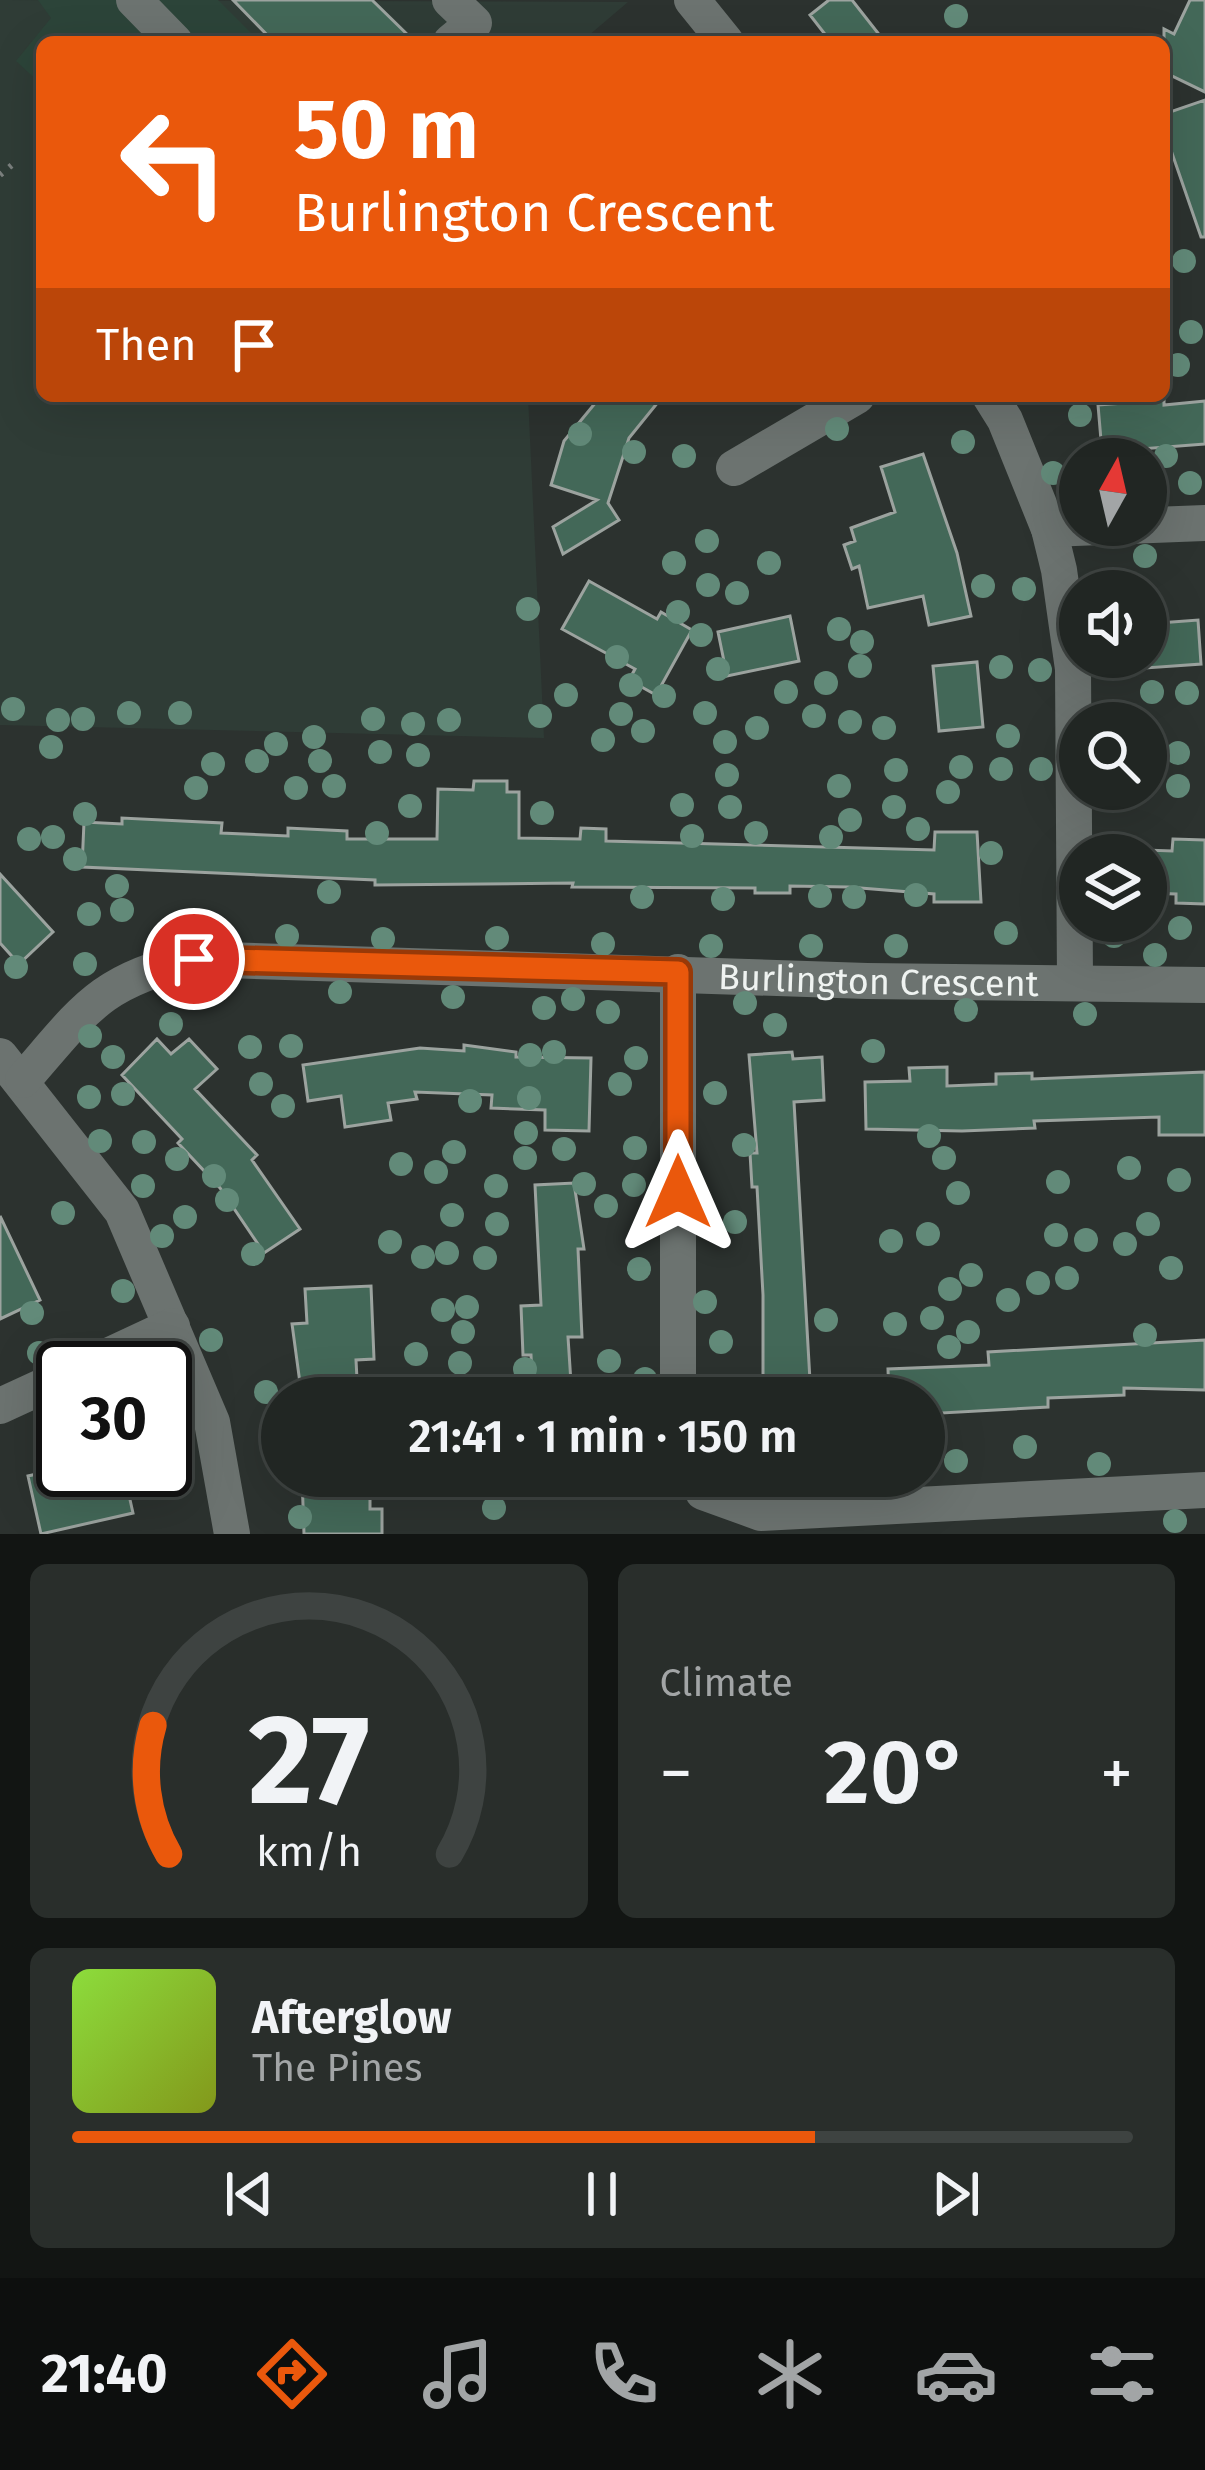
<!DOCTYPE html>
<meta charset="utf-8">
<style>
:root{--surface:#212623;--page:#292e2b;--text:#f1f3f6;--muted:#a2a5a6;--line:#3e4341;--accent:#ea580c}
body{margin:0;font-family:"Fira Sans",sans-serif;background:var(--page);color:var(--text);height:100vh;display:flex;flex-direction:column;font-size:45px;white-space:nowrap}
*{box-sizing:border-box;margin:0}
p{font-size:39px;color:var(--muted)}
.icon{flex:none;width:66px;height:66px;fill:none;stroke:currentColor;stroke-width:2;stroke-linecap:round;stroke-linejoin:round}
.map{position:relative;height:1534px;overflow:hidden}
.sheet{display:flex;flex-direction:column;gap:30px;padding:30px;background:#121513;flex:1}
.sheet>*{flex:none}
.guide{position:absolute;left:36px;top:36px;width:1134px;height:366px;border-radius:18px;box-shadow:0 12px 48px #0002,0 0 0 3px var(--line);background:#ea580c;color:#fff;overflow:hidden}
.needle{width:78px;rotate:8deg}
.controls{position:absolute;left:1059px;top:438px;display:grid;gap:24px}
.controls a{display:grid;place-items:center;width:108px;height:108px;border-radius:50%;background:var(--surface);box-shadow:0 12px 48px #0002,0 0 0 3px var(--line);font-size:60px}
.speed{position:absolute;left:36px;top:1341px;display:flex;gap:24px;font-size:60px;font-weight:700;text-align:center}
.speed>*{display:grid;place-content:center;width:156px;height:156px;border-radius:50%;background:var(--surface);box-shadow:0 12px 48px #0002,0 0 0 3px var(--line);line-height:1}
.speed .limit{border:6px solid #111;border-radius:18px;background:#fff;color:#111}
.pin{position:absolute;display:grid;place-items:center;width:102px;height:102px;color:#fff;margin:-51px;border:6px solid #fff;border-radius:50%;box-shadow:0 3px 12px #0007}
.me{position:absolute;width:132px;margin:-66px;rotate:0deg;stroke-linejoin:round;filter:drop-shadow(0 0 9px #0008)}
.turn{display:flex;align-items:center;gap:42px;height:252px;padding:0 60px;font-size:54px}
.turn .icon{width:156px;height:156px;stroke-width:2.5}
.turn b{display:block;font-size:84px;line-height:102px}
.then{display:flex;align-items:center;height:114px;padding:0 60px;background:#0003;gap:24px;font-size:45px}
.big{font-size:90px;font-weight:600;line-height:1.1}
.sheet .tile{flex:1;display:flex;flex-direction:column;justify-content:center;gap:18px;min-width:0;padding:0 42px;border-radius:18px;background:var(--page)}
.sheet .dial{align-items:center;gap:0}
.dial svg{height:312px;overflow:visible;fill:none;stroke:var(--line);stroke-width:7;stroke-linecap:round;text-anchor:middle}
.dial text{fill:var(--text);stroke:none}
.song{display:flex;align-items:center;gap:36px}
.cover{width:144px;height:144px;border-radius:18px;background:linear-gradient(135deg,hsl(90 70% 55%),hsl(70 70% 35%))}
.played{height:12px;border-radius:6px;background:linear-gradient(90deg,var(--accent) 70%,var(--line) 70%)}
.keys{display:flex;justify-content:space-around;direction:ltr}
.heat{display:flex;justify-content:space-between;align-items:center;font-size:66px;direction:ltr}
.sheet .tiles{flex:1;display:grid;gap:30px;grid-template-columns:1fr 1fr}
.tile:last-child{grid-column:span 2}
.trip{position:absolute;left:261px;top:1377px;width:684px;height:120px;border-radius:60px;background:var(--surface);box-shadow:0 12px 48px #0002,0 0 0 3px var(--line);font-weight:600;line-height:120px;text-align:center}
.tabs{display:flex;height:192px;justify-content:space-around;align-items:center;background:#0d0f0e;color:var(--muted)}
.tabs .icon{width:84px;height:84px}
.tabs .active{color:var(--accent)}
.tabs b{font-size:54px;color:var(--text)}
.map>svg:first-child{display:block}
.built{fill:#2f3c36}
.green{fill:#2c4439}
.building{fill:#436858;stroke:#9ca39f;stroke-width:3}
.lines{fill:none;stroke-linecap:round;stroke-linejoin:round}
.path{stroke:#7a7f7d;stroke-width:6;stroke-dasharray:3 9;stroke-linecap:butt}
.minor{stroke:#6c7370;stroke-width:36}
.tree{fill:#628a79}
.route-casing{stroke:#983908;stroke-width:30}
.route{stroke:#ea580c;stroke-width:21}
.labels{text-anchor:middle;stroke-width:12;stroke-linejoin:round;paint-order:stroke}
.street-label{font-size:36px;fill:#eff3f1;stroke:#161917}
</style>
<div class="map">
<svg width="1205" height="1534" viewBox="0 0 1205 1534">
<rect width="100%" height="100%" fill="#2c322f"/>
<path class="built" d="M0,0L628,2L581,42H42V396H528L544,738L0,725Z"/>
<path class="green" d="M38,0H218L260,42H42V85L16,61L51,18Z"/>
<path class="building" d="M233,0H372L415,42H274Z
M829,0H852L885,42H831L810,15Z
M1190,0H1205V92L1164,72V29L1174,34Z
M1205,100V237H1201L1164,130V114Z
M601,396H663L629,438L608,503L619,520L563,554L553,527L597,500L551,485L564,441Z
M1164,400V405L1205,401V444L1102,452L1098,405Z
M923,454L957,553L971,616L929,625L923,596L868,608L859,566L852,569L844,545L855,541L851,528L895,512L881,467Z
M589,581L657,619L661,612L692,630L656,695L629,680L635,669L562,629Z
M790,616L799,661L727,676L718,632Z
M1198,620L1201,664L1146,668V624Z
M977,662L983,727L939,731L933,666Z
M474,781H507V792H519V838L580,839L581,828L606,829V841L934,850L935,832H977L981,902H934V894L848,887L790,886V893H755V888L572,887L573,883L375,885V880L82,867L84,822L122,824V818L222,823L221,833L288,836V828L347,831V839H437L438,789L473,790Z
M1173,839L1205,840V904L1176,903V894L1146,893V850L1172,851Z
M0,874L53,932L19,964L0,943Z
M157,1039L171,1054L189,1039L217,1069L195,1089L257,1155L252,1160L300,1229L264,1253L220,1188L178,1143L182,1139L122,1075Z
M464,1045L516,1052V1057L591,1058L589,1131L545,1130V1110L491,1108L492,1095L415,1092L417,1099L388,1103L391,1120L345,1127L341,1096L308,1101L303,1065L420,1048L464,1051Z
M792,1052L793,1059L822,1057L824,1100L794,1102L811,1398H763V1295L757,1187H752L750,1153H757L749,1055Z
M947,1067V1086L996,1084V1074L1032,1073V1079L1205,1072V1135H1159V1117L1034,1121L1035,1128L962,1131L866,1129L865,1082L910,1081L909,1068Z
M574,1183L584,1249H578L582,1337H568L572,1398H533L531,1355H523L521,1306L541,1305L535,1185Z
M0,1216L40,1300L0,1319Z
M371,1286L374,1359L356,1360L358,1398H302L292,1324L307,1323L305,1289Z
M1205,1340V1390L1124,1388V1395L1048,1398V1407L924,1414V1398H889L888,1369L989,1365L988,1352Z
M55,1470H71L74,1483L124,1473L133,1513L41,1534L28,1476Z
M302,1476H357L358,1491H370V1509H382V1534H304Z"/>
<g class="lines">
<path class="path" d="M0,175L12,165"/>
<g class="minor">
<path d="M134,0L175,42"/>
<path d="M450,0L474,23L451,42"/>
<path d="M692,0L726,42"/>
<path d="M990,396L1005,420L1049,529L1059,570L1073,669L1075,980"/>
<path d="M734,468L857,396"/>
<path d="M1049,529L1205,523"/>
<path d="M678,972V1398"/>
<path d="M0,1056L122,1211L212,1422L232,1534"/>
<path id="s1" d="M23,1080C85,1009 99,981 194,959L867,981L1205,985"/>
<path d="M82,1368L172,1326"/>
<path d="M0,1406L63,1377"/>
<path d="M697,1476L703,1492L761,1513L1205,1490"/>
</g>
</g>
<g class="tree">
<circle cx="956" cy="16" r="12"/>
<circle cx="1184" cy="261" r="12"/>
<circle cx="1191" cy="332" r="12"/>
<circle cx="1178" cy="365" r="12"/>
<circle cx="1080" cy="415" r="12"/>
<circle cx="837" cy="429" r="12"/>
<circle cx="580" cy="434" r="12"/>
<circle cx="963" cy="442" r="12"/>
<circle cx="634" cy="452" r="12"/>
<circle cx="684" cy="456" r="12"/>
<circle cx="1166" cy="456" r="12"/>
<circle cx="1053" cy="473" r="12"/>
<circle cx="1190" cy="483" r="12"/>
<circle cx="707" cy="541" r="12"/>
<circle cx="1145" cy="556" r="12"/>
<circle cx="674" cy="563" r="12"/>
<circle cx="769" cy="563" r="12"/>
<circle cx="708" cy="585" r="12"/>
<circle cx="983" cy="586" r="12"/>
<circle cx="1024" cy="589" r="12"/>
<circle cx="737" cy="593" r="12"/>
<circle cx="528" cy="609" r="12"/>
<circle cx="678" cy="612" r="12"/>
<circle cx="839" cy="629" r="12"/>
<circle cx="701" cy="635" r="12"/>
<circle cx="862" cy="642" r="12"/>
<circle cx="617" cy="657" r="12"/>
<circle cx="860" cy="666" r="12"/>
<circle cx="1001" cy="667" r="12"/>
<circle cx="718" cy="669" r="12"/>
<circle cx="1040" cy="670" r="12"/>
<circle cx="826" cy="683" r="12"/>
<circle cx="631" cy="685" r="12"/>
<circle cx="786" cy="692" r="12"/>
<circle cx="1152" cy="692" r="12"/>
<circle cx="1187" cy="693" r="12"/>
<circle cx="566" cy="695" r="12"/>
<circle cx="664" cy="696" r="12"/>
<circle cx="13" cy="709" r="12"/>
<circle cx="129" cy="713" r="12"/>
<circle cx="180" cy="713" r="12"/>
<circle cx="705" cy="713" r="12"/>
<circle cx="621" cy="714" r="12"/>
<circle cx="540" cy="716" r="12"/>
<circle cx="814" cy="716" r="12"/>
<circle cx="83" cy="719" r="12"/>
<circle cx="373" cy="719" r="12"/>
<circle cx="58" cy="720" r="12"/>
<circle cx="449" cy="720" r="12"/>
<circle cx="850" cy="722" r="12"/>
<circle cx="413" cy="724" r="12"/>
<circle cx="757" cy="728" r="12"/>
<circle cx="884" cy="728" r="12"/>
<circle cx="643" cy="731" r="12"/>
<circle cx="1008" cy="736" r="12"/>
<circle cx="314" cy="737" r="12"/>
<circle cx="603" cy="740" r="12"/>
<circle cx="725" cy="742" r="12"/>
<circle cx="276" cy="744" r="12"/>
<circle cx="51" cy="747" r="12"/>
<circle cx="380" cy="752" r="12"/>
<circle cx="1178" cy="753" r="12"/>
<circle cx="418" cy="755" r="12"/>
<circle cx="257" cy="761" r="12"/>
<circle cx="320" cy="761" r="12"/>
<circle cx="213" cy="764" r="12"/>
<circle cx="961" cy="767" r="12"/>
<circle cx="1001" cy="769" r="12"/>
<circle cx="1041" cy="769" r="12"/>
<circle cx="896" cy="770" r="12"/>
<circle cx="727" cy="775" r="12"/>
<circle cx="334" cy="786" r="12"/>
<circle cx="839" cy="786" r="12"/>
<circle cx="1178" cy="786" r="12"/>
<circle cx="196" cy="788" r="12"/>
<circle cx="296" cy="788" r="12"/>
<circle cx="948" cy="792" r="12"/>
<circle cx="682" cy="805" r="12"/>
<circle cx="410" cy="806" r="12"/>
<circle cx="730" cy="807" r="12"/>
<circle cx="894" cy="807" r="12"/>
<circle cx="542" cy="813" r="12"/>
<circle cx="85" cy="814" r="12"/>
<circle cx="850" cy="820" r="12"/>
<circle cx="918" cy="829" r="12"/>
<circle cx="377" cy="833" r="12"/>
<circle cx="756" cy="833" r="12"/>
<circle cx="692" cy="836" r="12"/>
<circle cx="53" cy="837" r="12"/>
<circle cx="831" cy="837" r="12"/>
<circle cx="29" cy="839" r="12"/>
<circle cx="991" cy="853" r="12"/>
<circle cx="75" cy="859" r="12"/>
<circle cx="117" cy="886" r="12"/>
<circle cx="329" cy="892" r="12"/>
<circle cx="916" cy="895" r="12"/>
<circle cx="820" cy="896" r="12"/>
<circle cx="642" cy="897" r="12"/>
<circle cx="854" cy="897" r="12"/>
<circle cx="723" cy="899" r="12"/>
<circle cx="122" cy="910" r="12"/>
<circle cx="89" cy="914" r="12"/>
<circle cx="1180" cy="928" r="12"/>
<circle cx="198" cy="932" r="12"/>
<circle cx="1006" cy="933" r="12"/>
<circle cx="287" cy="936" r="12"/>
<circle cx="1114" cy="936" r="12"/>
<circle cx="497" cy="938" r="12"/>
<circle cx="383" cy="939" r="12"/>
<circle cx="603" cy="944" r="12"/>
<circle cx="711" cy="946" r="12"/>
<circle cx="811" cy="946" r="12"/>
<circle cx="896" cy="946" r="12"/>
<circle cx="1155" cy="955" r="12"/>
<circle cx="85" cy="964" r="12"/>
<circle cx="16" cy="967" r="12"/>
<circle cx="340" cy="992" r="12"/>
<circle cx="211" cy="993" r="12"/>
<circle cx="453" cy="997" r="12"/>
<circle cx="573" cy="999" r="12"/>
<circle cx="745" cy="1003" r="12"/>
<circle cx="544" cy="1008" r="12"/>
<circle cx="966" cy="1010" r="12"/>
<circle cx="608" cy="1012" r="12"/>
<circle cx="1085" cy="1014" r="12"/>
<circle cx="171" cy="1024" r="12"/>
<circle cx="775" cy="1025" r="12"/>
<circle cx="90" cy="1036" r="12"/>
<circle cx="291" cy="1046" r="12"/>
<circle cx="250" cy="1047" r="12"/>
<circle cx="873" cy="1051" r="12"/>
<circle cx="554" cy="1052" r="12"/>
<circle cx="530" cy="1055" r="12"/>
<circle cx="113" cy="1057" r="12"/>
<circle cx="636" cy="1058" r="12"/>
<circle cx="261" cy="1084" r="12"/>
<circle cx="620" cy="1084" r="12"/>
<circle cx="715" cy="1093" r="12"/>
<circle cx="123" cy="1094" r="12"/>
<circle cx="89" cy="1097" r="12"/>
<circle cx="529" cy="1098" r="12"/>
<circle cx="470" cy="1101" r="12"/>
<circle cx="283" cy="1106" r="12"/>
<circle cx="526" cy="1133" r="12"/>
<circle cx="929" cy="1136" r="12"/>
<circle cx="100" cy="1141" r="12"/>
<circle cx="144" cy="1142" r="12"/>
<circle cx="744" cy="1145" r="12"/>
<circle cx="635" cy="1148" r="12"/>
<circle cx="564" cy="1149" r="12"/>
<circle cx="454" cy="1152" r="12"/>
<circle cx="525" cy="1158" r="12"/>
<circle cx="944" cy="1158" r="12"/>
<circle cx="177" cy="1159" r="12"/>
<circle cx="401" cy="1164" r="12"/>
<circle cx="1129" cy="1168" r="12"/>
<circle cx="436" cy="1172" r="12"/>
<circle cx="214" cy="1176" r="12"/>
<circle cx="1179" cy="1180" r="12"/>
<circle cx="1058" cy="1182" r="12"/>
<circle cx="584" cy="1184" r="12"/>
<circle cx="634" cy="1185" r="12"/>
<circle cx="143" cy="1186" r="12"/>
<circle cx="496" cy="1186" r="12"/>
<circle cx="958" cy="1193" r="12"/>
<circle cx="227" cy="1200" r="12"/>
<circle cx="606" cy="1206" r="12"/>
<circle cx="699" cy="1206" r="12"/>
<circle cx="63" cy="1213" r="12"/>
<circle cx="452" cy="1215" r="12"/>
<circle cx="185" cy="1217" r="12"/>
<circle cx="735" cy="1222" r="12"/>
<circle cx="497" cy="1224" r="12"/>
<circle cx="1148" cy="1224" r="12"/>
<circle cx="928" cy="1234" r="12"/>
<circle cx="1056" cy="1235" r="12"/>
<circle cx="162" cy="1236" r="12"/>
<circle cx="1086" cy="1240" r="12"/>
<circle cx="891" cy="1241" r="12"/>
<circle cx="390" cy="1242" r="12"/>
<circle cx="1125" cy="1244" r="12"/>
<circle cx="447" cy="1253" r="12"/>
<circle cx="253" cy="1254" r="12"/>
<circle cx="423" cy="1257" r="12"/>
<circle cx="485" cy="1258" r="12"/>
<circle cx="1171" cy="1268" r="12"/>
<circle cx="639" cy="1269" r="12"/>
<circle cx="971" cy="1275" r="12"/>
<circle cx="1067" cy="1278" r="12"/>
<circle cx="1038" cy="1283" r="12"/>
<circle cx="950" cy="1289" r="12"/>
<circle cx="123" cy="1291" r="12"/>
<circle cx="1008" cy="1300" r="12"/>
<circle cx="705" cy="1302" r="12"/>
<circle cx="467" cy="1307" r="12"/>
<circle cx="443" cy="1310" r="12"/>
<circle cx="32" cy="1313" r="12"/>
<circle cx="932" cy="1318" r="12"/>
<circle cx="826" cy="1320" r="12"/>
<circle cx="895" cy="1324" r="12"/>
<circle cx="463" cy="1332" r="12"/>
<circle cx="968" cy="1332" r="12"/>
<circle cx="1145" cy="1335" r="12"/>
<circle cx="211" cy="1340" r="12"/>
<circle cx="721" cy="1342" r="12"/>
<circle cx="949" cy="1347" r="12"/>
<circle cx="39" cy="1353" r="12"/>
<circle cx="416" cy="1354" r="12"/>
<circle cx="609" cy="1361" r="12"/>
<circle cx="460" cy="1363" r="12"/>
<circle cx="525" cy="1369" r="12"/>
<circle cx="645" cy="1379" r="12"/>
<circle cx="266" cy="1392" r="12"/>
<circle cx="1025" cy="1447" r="12"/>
<circle cx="956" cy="1461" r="12"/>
<circle cx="1099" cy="1464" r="12"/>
<circle cx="494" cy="1508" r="12"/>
<circle cx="300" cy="1517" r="12"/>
<circle cx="1175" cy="1521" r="12"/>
</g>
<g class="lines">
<g class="route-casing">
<path id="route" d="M194,959L678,972V1192"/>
</g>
<use href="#route" class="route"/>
</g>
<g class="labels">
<g class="street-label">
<text dy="13" stroke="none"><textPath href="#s1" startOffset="900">Burlington Crescent</textPath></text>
</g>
</g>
</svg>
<div class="controls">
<a><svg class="needle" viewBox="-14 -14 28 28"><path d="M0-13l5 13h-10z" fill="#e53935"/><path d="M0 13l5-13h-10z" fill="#a2a5a6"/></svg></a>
<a><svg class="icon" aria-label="sound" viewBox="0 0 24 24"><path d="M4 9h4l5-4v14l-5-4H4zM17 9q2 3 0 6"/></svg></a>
<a><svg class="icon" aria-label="search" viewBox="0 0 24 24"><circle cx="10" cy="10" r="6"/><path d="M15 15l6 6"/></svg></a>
<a><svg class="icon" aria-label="layers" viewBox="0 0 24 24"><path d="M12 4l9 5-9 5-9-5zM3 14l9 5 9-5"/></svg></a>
</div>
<div class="speed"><div class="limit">30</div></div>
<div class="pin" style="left:194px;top:959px;background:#d93025"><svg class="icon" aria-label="arrive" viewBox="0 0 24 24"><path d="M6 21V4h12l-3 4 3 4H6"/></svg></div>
<svg class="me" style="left:678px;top:1192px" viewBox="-20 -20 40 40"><path d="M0-17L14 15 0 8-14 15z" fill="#ea580c" stroke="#fff" stroke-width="4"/></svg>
<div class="trip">21:41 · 1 min · 150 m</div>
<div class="guide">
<div class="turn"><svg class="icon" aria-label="left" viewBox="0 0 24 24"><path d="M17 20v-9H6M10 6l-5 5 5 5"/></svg><div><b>50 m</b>Burlington Crescent</div></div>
<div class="then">Then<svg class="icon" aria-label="arrive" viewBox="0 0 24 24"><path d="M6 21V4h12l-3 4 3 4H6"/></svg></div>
</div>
</div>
<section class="sheet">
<div class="tiles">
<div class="tile dial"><svg viewBox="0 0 100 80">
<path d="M14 69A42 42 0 1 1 86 69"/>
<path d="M14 69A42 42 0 0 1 10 36" stroke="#ea580c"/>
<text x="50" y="56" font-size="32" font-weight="700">27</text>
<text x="50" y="72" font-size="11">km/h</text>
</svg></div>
<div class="tile"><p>Climate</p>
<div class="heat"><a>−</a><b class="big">20°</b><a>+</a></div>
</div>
<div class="tile">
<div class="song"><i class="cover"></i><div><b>Afterglow</b><p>The Pines</p></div></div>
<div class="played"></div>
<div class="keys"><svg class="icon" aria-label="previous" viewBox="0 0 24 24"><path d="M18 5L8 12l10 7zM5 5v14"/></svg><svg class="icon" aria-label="pause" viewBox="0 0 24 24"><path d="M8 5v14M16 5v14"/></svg><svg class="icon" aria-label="next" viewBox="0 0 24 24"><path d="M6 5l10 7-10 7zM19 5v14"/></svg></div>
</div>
</div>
</section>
<nav class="tabs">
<b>21:40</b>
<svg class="icon active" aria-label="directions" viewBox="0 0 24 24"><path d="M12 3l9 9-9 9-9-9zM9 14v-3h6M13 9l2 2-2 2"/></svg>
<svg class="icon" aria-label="music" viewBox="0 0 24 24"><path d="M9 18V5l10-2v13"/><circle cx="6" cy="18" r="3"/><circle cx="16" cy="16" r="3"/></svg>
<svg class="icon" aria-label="phone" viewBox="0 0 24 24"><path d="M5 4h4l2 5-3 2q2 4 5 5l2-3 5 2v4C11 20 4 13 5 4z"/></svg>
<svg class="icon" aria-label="climate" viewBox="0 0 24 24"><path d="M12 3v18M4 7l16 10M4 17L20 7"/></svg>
<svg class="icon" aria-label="car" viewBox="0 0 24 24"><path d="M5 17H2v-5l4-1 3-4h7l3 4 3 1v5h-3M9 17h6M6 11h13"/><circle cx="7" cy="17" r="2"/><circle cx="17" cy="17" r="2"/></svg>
<svg class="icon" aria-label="filters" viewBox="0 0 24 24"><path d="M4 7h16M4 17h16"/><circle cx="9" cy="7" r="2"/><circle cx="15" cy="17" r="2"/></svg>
</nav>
